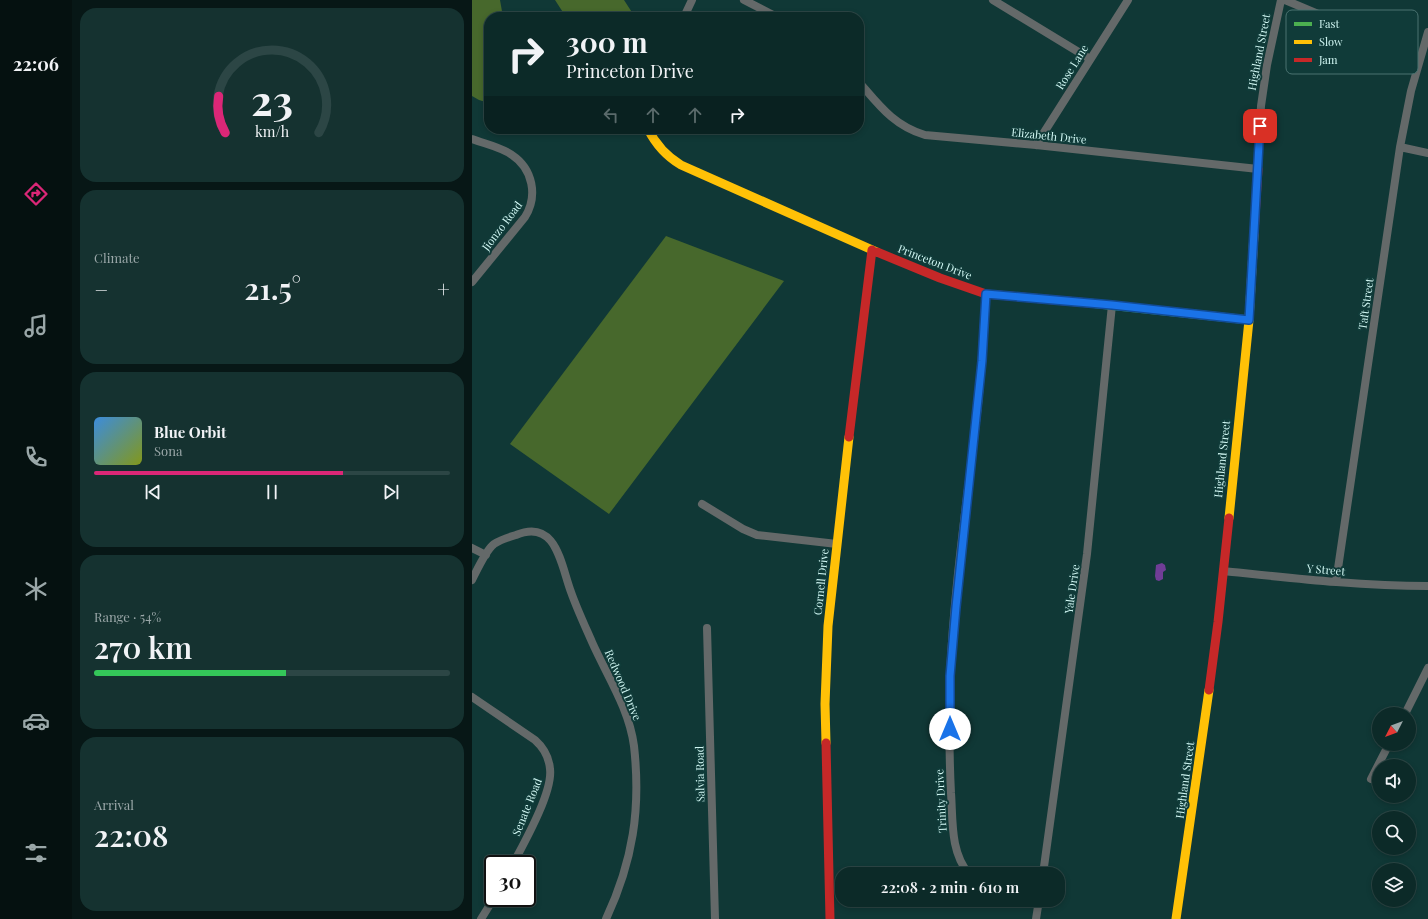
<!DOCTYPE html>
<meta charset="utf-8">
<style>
:root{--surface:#0c2a28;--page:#153230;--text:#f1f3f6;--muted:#9aa7a8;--line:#2c4645;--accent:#db2777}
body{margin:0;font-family:"Playfair Display",serif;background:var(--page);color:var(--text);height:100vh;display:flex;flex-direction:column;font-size:15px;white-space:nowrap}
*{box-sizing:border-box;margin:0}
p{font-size:13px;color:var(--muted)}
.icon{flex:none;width:22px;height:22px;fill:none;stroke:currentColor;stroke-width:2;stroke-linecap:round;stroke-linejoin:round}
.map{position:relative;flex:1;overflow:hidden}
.panel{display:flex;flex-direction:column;gap:8px;padding:8px;background:#071716;width:400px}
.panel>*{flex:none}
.banner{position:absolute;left:12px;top:12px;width:380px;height:122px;border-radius:16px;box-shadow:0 2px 6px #0003,0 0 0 1px var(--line);background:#0c2a28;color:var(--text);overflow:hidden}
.needle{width:26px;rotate:228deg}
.controls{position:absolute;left:900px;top:707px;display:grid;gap:8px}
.controls a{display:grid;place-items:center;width:44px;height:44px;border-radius:50%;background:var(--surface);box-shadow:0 2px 6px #0003,0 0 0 1px var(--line);font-size:20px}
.speed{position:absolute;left:12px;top:855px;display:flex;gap:8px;font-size:20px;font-weight:700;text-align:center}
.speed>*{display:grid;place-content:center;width:52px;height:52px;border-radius:50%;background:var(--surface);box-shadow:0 2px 6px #0003,0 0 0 1px var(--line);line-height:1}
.speed .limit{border:2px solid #111;border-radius:6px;background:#fff;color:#111}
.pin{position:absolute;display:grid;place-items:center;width:34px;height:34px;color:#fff;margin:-17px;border-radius:8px;box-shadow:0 2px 6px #0006}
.me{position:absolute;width:44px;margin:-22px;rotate:0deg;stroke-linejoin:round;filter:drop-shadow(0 0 3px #0008)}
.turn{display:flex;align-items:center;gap:14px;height:84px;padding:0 16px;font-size:18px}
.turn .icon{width:52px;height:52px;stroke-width:2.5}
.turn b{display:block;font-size:28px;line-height:34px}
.lanes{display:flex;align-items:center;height:38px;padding:0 16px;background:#0003;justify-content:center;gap:20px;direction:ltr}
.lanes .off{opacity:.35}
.big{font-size:30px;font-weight:600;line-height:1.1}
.panel .card{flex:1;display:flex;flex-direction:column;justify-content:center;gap:6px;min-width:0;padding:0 14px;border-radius:16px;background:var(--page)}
.panel .dial{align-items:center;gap:0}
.dial svg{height:104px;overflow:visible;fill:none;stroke:var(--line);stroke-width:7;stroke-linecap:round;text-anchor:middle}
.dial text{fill:var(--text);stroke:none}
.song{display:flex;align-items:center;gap:12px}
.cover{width:48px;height:48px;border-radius:6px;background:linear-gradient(135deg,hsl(210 70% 55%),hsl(70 70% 35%))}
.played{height:4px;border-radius:2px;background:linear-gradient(90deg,var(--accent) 70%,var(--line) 70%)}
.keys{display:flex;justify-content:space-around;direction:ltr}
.heat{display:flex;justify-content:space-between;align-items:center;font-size:22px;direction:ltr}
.charge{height:6px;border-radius:3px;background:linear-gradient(90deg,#34c759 54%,var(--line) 0)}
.trip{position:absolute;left:363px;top:867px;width:230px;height:40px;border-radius:16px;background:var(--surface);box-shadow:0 2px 6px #0003,0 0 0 1px var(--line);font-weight:600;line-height:40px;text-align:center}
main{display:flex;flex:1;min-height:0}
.tabs{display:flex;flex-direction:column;width:72px;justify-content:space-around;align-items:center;background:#051110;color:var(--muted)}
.tabs .icon{width:28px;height:28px}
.tabs .on{color:var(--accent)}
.tabs b{font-size:18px;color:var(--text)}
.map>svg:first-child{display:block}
.green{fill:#47682c}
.water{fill:#703d96}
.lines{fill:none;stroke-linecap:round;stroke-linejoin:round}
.street{stroke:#646969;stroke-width:8}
.fast{stroke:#4caf50;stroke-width:9}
.slow{stroke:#ffc107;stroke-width:9}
.jam{stroke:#c62828;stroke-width:9}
.route-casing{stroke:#114b97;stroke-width:10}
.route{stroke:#1a73e8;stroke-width:7}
.labels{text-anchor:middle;stroke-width:4;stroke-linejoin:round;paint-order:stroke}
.street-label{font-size:11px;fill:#d1f7f3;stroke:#103b39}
.key{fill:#103b39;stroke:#4a7371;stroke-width:1}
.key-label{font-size:11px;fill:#d1f7f3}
</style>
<main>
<nav class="tabs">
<b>22:06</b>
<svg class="icon on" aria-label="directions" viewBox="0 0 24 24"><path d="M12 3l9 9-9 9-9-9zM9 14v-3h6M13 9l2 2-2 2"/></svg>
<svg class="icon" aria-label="music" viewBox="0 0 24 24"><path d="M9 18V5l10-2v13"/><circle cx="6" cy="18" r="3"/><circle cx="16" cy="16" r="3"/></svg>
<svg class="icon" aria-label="phone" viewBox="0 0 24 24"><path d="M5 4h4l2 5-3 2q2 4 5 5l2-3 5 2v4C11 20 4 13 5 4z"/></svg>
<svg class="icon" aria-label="climate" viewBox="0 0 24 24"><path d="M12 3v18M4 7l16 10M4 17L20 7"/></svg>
<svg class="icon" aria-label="car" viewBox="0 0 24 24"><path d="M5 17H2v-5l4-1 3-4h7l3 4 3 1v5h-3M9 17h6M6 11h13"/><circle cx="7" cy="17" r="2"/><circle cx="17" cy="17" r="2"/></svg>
<svg class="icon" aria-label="filters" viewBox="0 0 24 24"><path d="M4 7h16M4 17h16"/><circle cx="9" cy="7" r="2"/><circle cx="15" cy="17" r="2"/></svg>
</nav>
<section class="panel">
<div class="card dial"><svg viewBox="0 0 100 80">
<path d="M14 69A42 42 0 1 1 86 69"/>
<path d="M14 69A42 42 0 0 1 9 41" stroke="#db2777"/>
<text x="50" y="56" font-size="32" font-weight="700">23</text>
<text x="50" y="72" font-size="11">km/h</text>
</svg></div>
<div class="card"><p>Climate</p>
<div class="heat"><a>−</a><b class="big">21.5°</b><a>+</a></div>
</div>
<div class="card">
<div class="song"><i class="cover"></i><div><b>Blue Orbit</b><p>Sona</p></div></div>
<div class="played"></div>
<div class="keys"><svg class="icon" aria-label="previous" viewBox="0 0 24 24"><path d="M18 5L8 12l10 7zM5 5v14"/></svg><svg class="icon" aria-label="pause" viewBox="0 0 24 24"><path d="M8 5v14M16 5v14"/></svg><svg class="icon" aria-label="next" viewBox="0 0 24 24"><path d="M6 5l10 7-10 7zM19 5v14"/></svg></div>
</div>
<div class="card"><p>Range · 54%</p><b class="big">270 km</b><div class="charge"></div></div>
<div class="card"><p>Arrival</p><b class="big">22:08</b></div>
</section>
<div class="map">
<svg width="956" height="919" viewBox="0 0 956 919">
<rect width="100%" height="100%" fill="#103836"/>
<path class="green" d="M0,0H28L31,17H17V103L7,100L0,96Z
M83,0H152L163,17H94Z
M194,236L312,281L137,514L38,444Z"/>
<path class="water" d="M690,563L693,565L694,570L691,572V579L687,581L684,580L683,576L684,565Z"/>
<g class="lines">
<path class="street" d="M272,0L305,17
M521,0L618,59
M813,0L896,35L948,59
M212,17L220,0
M387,82C407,105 422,126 453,135L564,145L786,169L789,106L795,65L809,0
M0,139C13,144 29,147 40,155C61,169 66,196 53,217L0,282
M564,145L656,0
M928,147L956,153
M230,504L271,529L285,535L365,544
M0,548L14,555
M751,571C819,578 887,586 956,586
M0,580C5,570 14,550 22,544C28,540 37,537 44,535C85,518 89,566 99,592C105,609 113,626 120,642C135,676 157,708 162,746C169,809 161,861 134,919
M864,582L928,147L939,91L956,32
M235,628L243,919
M0,697L63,740C72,748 77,757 78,769C81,792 52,843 41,864
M933,714L956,668
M899,779L917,744
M497,874C478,852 481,820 479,793C477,754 477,715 478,675C482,585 496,495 506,405C510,368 511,331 514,294
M571,874L615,554L640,305
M9,919L22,898
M564,919L567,900"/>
<path class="fast" d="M617,303L777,320"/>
<path class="slow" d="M176,129C184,145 194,156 209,165L405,252
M757,518L777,320L782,234
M354,743L353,704L356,626L377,437
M704,919L737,690"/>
<path class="jam" d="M782,234L786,169
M405,252L468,278L514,294L617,303
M377,437L400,250
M737,690L746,622L757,518
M354,743L358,919"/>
</g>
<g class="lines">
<g class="route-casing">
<path id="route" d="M478,729V676L484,607L510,361L514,294L640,305L777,320L788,126"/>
</g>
<use href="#route" class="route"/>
</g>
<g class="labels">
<g class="street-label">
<text transform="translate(787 52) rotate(-79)" y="4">Highland Street</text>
<text transform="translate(600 67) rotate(-58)" y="4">Rose Lane</text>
<text transform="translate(577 136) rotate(6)" y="4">Elizabeth Drive</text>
<text transform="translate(30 226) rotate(-53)" y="4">Jionzo Road</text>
<text transform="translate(463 262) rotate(21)" y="4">Princeton Drive</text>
<text transform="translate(894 304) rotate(-82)" y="4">Taft Street</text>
<text transform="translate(750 459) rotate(-84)" y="4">Highland Street</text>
<text transform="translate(854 570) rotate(5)" y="4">Y Street</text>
<text transform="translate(349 582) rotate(-84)" y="4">Cornell Drive</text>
<text transform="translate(600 589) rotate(-82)" y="4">Yale Drive</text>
<text transform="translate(151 685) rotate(67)" y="4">Redwood Drive</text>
<text transform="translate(228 774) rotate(-91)" y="4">Salvia Road</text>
<text transform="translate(713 780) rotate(-82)" y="4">Highland Street</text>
<text transform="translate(469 801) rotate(-93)" y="4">Trinity Drive</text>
<text transform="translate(55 807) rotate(-68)" y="4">Senate Road</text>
</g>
</g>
<rect x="814" y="10" width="132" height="64" rx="6" class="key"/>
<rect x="822" y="22" width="18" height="4" fill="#4caf50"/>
<rect x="822" y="40" width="18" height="4" fill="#ffc107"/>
<rect x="822" y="58" width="18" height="4" fill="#c62828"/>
<g class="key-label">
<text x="847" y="28">Fast</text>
<text x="847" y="46">Slow</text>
<text x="847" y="64">Jam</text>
</g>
</svg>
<div class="controls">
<a><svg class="needle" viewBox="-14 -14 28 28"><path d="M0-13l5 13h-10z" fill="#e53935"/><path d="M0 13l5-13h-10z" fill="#9aa7a8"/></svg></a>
<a><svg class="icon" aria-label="sound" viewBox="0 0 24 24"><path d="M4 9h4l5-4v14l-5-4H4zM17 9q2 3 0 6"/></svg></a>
<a><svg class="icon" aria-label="search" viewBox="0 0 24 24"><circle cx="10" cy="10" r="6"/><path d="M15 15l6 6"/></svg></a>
<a><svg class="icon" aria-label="layers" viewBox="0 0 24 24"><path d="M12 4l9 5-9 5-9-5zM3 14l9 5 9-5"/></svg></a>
</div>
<div class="speed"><div class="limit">30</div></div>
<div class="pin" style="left:788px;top:126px;background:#d93025"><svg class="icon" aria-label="arrive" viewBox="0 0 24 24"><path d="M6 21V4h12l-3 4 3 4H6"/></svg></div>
<svg class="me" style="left:478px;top:729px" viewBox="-20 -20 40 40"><circle r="19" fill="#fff"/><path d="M0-13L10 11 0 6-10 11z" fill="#1a73e8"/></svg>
<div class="trip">22:08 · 2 min · 610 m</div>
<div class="banner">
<div class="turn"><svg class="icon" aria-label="right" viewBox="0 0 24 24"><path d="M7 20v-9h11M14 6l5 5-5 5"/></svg><div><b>300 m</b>Princeton Drive</div></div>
<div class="lanes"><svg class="icon off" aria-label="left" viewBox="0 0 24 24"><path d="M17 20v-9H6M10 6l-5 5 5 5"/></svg><svg class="icon off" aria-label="ahead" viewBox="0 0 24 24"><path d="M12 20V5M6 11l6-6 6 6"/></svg><svg class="icon off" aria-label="ahead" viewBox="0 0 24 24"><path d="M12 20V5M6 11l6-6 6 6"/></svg><svg class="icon" aria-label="right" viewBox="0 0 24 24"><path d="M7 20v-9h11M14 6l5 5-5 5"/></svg></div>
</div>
</div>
</main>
